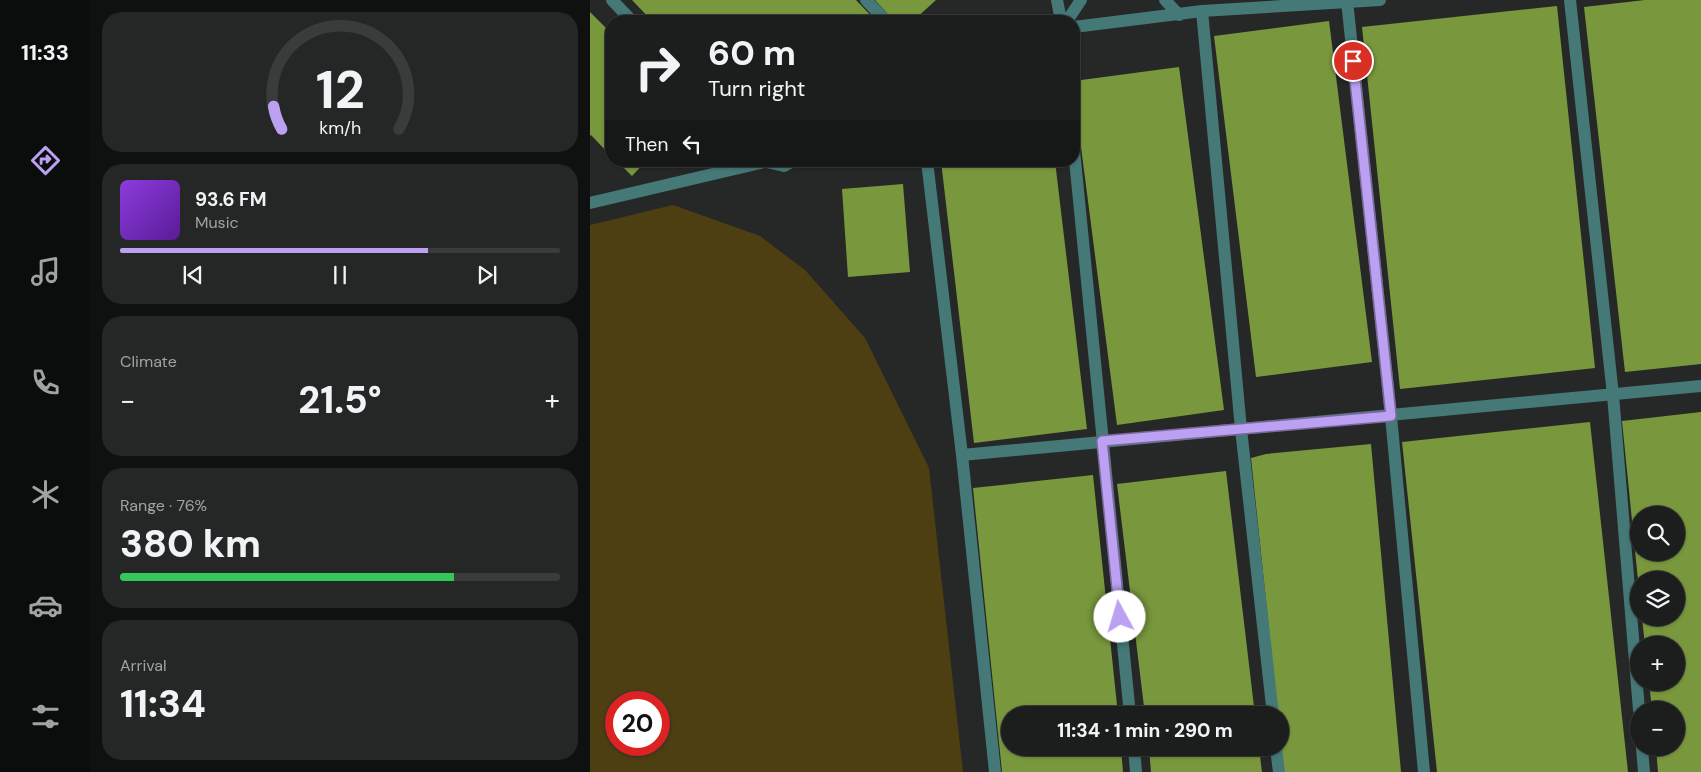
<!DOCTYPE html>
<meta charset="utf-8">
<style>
:root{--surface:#1c1e1d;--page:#252726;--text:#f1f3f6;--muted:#a0a2a4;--line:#3a3c3b;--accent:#bca0f2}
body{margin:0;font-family:"DM Sans",sans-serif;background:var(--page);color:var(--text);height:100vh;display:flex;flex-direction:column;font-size:19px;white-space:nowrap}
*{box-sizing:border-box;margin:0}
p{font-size:16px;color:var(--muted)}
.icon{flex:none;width:28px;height:28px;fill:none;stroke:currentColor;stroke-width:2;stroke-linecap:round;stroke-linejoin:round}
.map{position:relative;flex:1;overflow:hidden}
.details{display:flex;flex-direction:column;gap:12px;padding:12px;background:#0f1010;width:500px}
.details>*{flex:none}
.top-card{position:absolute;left:15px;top:15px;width:475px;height:152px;border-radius:20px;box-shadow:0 1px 4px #0004,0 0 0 1px var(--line);background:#1c1e1d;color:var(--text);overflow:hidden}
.controls{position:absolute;left:1040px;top:506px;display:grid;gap:10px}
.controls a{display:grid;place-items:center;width:55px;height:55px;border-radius:50%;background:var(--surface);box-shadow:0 1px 4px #0004,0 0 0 1px var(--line);font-size:25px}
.speed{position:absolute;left:15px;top:691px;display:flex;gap:10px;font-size:25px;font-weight:700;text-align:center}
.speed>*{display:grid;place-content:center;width:65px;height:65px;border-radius:50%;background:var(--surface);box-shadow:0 1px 4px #0004,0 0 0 1px var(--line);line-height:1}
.speed .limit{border:8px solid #d22;background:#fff;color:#111}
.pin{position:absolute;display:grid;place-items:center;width:42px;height:42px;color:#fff;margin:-21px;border:2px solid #fff;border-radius:50%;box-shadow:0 1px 5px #0007}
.me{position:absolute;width:55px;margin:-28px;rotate:354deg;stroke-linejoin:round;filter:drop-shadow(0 0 4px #0008)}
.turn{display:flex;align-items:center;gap:18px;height:105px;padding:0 20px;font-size:22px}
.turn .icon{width:65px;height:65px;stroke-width:2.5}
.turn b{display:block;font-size:35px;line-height:42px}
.then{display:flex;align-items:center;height:48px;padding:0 20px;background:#0003;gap:10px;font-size:19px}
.big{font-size:38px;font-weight:800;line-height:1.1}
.details .tile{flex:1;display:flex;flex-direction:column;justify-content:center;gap:8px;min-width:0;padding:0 18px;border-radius:20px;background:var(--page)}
.details .dial{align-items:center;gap:0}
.dial svg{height:130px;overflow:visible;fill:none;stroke:var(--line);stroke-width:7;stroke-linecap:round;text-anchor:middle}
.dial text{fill:var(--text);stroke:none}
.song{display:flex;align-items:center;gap:15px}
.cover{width:60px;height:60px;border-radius:8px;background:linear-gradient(135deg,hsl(270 70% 55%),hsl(270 70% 35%))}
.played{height:5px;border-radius:2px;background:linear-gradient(90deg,var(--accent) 70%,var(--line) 70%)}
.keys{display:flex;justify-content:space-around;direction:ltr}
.heat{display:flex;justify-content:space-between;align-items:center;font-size:28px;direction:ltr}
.charge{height:8px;border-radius:4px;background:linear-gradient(90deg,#34c759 76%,var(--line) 0)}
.trip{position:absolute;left:411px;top:706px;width:288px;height:50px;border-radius:25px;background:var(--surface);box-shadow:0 1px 4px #0004,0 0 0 1px var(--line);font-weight:800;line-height:50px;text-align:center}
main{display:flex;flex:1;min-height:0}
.tab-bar{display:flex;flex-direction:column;width:90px;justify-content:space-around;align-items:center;background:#0b0c0c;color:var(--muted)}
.tab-bar .icon{width:35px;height:35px}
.tab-bar .active{color:var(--accent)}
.tab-bar b{font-size:22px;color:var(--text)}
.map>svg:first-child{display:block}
.green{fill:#4e3f13;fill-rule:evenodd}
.building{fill:#79983d;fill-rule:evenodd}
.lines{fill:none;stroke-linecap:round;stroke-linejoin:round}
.minor{stroke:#447978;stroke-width:12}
.route-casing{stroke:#7a689d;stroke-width:12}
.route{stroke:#bca0f2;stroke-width:9}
</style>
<main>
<nav class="tab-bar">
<b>11:33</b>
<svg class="icon active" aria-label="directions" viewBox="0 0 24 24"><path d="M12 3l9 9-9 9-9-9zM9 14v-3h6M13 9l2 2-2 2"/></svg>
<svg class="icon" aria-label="music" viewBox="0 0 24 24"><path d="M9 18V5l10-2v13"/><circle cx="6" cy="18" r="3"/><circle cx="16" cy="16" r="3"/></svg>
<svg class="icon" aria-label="phone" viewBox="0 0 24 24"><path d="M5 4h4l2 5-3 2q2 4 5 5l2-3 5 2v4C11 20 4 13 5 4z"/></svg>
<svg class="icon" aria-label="climate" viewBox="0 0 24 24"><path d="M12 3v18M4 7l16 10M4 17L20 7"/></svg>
<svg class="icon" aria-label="car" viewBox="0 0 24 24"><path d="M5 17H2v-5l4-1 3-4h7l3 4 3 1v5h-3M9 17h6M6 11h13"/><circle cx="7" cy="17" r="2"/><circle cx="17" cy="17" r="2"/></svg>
<svg class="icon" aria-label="filters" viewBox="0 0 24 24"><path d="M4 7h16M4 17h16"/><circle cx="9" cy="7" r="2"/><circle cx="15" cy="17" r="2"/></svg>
</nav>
<section class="details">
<div class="tile dial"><svg viewBox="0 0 100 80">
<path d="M14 69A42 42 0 1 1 86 69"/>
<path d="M14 69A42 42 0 0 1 9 55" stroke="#bca0f2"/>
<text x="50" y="56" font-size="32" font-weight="700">12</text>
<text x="50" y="72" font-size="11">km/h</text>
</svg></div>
<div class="tile">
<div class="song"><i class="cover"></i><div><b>93.6 FM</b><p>Music</p></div></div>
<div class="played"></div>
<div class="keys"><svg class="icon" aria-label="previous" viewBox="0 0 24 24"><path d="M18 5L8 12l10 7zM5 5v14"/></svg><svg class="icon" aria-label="pause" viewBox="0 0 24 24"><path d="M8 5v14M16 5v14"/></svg><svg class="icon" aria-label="next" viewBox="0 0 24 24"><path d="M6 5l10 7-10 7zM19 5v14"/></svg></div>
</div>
<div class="tile"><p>Climate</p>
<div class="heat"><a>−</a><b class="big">21.5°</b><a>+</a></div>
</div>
<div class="tile"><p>Range · 76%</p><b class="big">380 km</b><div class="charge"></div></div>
<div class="tile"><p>Arrival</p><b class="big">11:34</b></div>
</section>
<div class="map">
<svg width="1111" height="772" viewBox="0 0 1111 772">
<rect width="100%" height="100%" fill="#262827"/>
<path class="green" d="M83,205L170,236L215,270L275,338L339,468L373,772H0V225ZM26,702H69V745H26Z"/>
<path class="building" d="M42,0H266L286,21H62Z
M285,0H346L323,21H304Z
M1055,0H1111V364L1035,372L994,7Z
M967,6L1005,368L810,389L772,27Z
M0,12L21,33V156L1,135L0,136Z
M739,21L782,362L666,377L624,36Z
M589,67L634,410L527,425L484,93V81Z
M27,161H56L42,176Z
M351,161H465L497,429L384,443Z
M313,184L320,272L258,277L252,189Z
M1111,412V772H1068L1066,748H1086V710H1062L1059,682H1086V645H1055L1052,618H1086V580H1048L1032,421ZM1049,515H1086V552H1049Z
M1000,422L1038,772H847L812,442Z
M781,444L811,772H693L690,739V715H688L661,458L676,454Z
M636,471L665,715H555L527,484Z
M503,475L528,715H420V748H531L533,772H412L383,488Z
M559,748H669L672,772H561Z"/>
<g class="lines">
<path class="minor" d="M22,0L42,21
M276,0L296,21
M467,0L471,21
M575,0L589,15
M980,0L1023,395L1049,710
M757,1L801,416L834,772
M612,11L651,429L683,715
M477,21L491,0
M484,27L612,11L790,0
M484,150L540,715
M173,161L194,166L203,161
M337,161L372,455L405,772
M0,203L174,162
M372,455L1111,386
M544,748L546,772
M686,748L689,772
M1052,748L1054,772"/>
</g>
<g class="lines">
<g class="route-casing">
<path id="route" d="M530,617L512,441L801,416L763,61"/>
</g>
<use href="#route" class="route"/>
</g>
</svg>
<div class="controls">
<a><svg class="icon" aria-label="search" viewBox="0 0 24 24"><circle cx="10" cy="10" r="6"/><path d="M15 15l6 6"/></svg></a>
<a><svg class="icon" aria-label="layers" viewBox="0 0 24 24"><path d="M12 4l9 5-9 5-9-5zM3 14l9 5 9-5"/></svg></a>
<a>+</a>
<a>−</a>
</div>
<div class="speed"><div class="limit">20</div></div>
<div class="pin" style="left:763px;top:61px;background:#d93025"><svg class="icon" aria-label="arrive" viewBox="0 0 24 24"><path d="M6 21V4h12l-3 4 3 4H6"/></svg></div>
<svg class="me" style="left:530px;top:617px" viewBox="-20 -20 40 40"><circle r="19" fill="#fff"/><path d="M0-13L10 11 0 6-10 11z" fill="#bca0f2"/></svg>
<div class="trip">11:34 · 1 min · 290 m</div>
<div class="top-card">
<div class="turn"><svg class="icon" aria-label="right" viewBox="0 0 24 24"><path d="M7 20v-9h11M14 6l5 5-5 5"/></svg><div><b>60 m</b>Turn right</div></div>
<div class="then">Then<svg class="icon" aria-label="left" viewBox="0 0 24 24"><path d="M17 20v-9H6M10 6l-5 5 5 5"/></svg></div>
</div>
</div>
</main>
